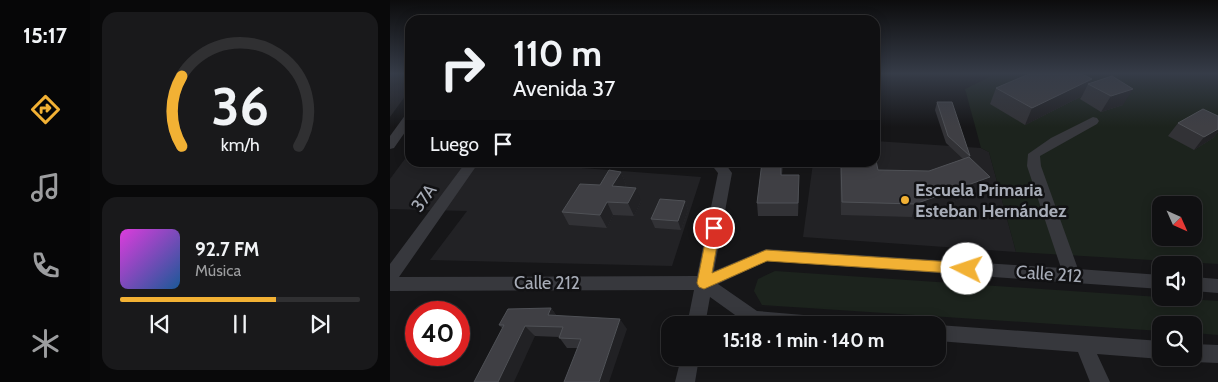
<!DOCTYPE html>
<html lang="es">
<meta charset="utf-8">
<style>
:root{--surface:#101012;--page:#19191b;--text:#f1f3f6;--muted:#9c9d9f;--line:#303032;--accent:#f2b134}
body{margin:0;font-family:Cabin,sans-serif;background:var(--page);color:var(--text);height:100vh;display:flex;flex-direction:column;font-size:19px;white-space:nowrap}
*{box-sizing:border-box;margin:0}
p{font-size:16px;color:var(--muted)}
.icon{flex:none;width:28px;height:28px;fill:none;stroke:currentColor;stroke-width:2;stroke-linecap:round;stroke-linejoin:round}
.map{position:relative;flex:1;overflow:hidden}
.drawer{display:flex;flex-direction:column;gap:12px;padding:12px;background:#09090a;width:300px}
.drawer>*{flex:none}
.hud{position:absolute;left:15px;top:15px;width:475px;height:152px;border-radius:15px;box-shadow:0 2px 12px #0003,0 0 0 1px var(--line);background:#101012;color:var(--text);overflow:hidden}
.needle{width:32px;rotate:135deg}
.controls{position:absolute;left:762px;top:196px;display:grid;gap:10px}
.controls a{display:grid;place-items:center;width:50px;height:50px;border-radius:10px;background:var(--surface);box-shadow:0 2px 12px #0003,0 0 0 1px var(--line);font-size:25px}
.speed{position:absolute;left:15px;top:301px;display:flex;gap:10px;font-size:25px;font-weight:700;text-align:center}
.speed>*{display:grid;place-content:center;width:65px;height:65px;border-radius:50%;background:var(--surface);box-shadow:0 2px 12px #0003,0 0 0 1px var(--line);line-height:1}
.speed .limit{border:8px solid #d22;background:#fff;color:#111}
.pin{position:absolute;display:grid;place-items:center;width:42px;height:42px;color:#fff;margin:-21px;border:2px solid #fff;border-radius:50%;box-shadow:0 1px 5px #0007}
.me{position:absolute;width:55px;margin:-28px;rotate:274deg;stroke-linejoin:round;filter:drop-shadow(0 0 4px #0008)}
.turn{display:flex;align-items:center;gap:18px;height:105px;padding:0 25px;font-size:22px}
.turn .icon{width:65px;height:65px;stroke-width:2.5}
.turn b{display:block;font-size:35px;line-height:42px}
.then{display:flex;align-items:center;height:48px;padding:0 25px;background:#0003;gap:10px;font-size:19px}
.drawer .tile{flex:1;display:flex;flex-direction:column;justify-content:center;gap:8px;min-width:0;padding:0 18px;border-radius:15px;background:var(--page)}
.drawer .dial{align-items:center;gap:0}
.dial svg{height:130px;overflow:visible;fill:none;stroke:var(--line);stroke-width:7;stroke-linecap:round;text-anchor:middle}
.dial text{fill:var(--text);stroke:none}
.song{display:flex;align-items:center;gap:15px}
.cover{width:60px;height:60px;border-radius:8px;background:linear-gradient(135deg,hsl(300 70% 55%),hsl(210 70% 35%))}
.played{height:5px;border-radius:2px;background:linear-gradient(90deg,var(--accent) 65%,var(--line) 65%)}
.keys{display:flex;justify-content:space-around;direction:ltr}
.trip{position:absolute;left:271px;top:316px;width:285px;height:50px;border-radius:15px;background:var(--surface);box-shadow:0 2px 12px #0003,0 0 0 1px var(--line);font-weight:700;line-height:50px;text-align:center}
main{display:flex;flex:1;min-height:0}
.tabs{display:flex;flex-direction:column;width:90px;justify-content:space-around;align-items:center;background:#060607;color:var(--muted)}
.tabs .icon{width:35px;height:35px}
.tabs .on{color:var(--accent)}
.tabs b{font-size:22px;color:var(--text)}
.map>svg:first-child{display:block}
.built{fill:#222225}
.green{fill:#1c231d;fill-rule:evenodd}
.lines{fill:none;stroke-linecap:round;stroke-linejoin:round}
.minor{fill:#37383d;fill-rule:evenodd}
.wall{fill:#323236}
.shaded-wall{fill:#212124}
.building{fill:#3f3f44;stroke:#4f5156}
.route{fill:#f2b134;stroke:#9d7322}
.poi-dot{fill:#f2b134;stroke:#111113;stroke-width:2}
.labels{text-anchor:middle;stroke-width:5;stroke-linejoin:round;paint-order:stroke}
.poi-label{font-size:18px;font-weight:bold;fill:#a8adb8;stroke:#111113;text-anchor:start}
.street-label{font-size:18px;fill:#a8adb8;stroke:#111113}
</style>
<main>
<nav class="tabs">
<b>15:17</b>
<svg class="icon on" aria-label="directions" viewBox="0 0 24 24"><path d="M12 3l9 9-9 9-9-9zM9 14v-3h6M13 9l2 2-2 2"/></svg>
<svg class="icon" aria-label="music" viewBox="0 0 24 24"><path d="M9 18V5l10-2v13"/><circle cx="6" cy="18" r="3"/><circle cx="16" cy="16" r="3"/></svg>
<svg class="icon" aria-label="phone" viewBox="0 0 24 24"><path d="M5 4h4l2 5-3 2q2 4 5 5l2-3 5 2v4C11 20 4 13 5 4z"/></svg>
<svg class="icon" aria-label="climate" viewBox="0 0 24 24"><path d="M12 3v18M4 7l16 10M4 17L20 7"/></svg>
</nav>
<section class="drawer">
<div class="tile dial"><svg viewBox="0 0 100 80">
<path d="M14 69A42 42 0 1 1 86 69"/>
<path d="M14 69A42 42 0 0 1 14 26" stroke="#f2b134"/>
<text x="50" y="56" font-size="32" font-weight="700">36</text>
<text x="50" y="72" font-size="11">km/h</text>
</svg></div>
<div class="tile">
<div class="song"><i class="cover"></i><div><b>92.7 FM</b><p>Música</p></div></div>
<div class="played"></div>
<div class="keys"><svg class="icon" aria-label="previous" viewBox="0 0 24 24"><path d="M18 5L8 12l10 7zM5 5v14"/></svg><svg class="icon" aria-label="pause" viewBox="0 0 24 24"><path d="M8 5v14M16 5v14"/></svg><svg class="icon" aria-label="next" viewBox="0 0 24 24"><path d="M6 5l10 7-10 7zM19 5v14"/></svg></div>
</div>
</section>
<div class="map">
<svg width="828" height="382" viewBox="0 0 828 382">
<rect width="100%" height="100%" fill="#161618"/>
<path class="built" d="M0,74H20V85L16,95L0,117Z
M485,141L591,148L599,152L626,252L413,237L423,163L485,162Z
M20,152V162L194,163L192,168L311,177L282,266L40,260L77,211L0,209V179Z"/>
<path class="green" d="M606,74H828V264L626,252L599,152L591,148L575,89ZM771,205H804V238H771Z
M385,271L828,301V335L804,333V325H771V331L372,305L364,291L368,279Z"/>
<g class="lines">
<path class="minor" d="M20,112V125L4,148L0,149V136L16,114Z
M703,117L707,118L709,121L707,124L650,156L651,166L688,269L771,275V289L377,261L328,284L367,311L437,317L443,319L446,325H359L320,297L315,325H297L304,290L0,291V264L76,162H86L87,165L9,277L307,276L328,173L324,168L315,162H334L342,173L324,271L376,249L671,268L637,166L638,154L661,138Z
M804,277L828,279V293L804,291Z
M547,325H548L771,341V358H774L771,359L707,354L720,382H700L688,352L548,341Z
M804,344L828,345V363L804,362L797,359V358H804Z
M291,358H309L305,382H285Z"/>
</g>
<path class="wall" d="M722,76L733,105L711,112L690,99L692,96L635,125L600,104L606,88L700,83Z
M547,102L580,156V157L595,190L522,217L451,215L450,162H485L488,170L539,171L573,159L556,143L545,110Z
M828,116V132L823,138L804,150L778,136L788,123Z
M372,162H393L392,175L409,188L408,216H368L367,203Z
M231,172L236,185L235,187L251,201L244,216L223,215L217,228L179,225L172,212Z
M295,201L298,210L291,230L265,228L261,219Z
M161,308L166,315L237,329L188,348H177L169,337L145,336L112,328L109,325Z"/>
<path class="shaded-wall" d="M0,74H19L0,89Z
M702,79L700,84H698L692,96L635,125L642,108Z
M743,89L733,105L711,112L721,96Z
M828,129V132L823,138L804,150L814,137Z
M391,162H393L391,188Z
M231,172L236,185L228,199L222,186Z
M600,177L595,190L522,217L525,204Z
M246,188L251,201L244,216L238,203Z
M295,201L298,210L291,230L288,221Z
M217,202L223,215L217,228L210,215Z
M161,308L169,319L158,315Z
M230,319L237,329L219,382H209Z
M135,326L145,336L124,382H108Z"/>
<path class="building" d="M639,74H692L702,79L642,108L606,88Z
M722,76L743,89L721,96L698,84Z
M547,102H562L580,156L558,136Z
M813,109L828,116V129L814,137L788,123Z
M485,156L488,170L539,171L579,157L600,177L525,204L452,202L451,162H485Z
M372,162H391V175H409L408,203H367Z
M219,170L231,172L222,186L246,188L238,203L217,202L210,215L172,212L190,184L210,185Z
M270,199L295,201L288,221L261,219Z
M161,308L158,315L230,319L209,382H174L191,339L169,338L173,327L135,326L108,382H84L114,325H109L118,309Z"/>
<linearGradient id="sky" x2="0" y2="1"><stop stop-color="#0c0c0d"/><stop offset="0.58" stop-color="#363c48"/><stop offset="1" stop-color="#363c48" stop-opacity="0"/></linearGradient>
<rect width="828" height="127" fill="url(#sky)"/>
<path class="route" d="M324,223L329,224L330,228L322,273L376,250L577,263L581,265L583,269L581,273L577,274L377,261L314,289L309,287L307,283L318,228L320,224Z"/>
<circle class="poi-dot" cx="515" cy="200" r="5"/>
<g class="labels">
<g class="poi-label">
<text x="525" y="196">Escuela Primaria<tspan x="525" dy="21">Esteban Hernández</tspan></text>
</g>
<g class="street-label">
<text transform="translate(34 198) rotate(-54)" y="6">37A</text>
<text transform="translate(659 274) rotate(4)" y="6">Calle 212</text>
<text x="157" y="289">Calle 212</text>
</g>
</g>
</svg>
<div class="controls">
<a><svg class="needle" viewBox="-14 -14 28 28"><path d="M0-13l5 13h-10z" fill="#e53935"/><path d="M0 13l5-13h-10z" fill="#9c9d9f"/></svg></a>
<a><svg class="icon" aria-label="sound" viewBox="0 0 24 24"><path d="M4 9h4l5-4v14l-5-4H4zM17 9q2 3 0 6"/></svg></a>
<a><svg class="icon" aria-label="search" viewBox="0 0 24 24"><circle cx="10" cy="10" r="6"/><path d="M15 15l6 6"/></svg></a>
</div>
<div class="speed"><div class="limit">40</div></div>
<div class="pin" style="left:324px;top:228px;background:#d93025"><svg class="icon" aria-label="arrive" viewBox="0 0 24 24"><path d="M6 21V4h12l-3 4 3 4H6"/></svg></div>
<svg class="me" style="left:577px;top:269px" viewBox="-20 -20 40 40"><circle r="19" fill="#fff"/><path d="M0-13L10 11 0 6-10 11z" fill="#f2b134"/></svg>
<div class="trip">15:18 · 1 min · 140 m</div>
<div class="hud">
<div class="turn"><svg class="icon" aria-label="right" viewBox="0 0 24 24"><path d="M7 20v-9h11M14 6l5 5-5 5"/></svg><div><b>110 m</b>Avenida 37</div></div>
<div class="then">Luego<svg class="icon" aria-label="arrive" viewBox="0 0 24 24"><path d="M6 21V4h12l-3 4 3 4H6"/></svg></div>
</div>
</div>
</main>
